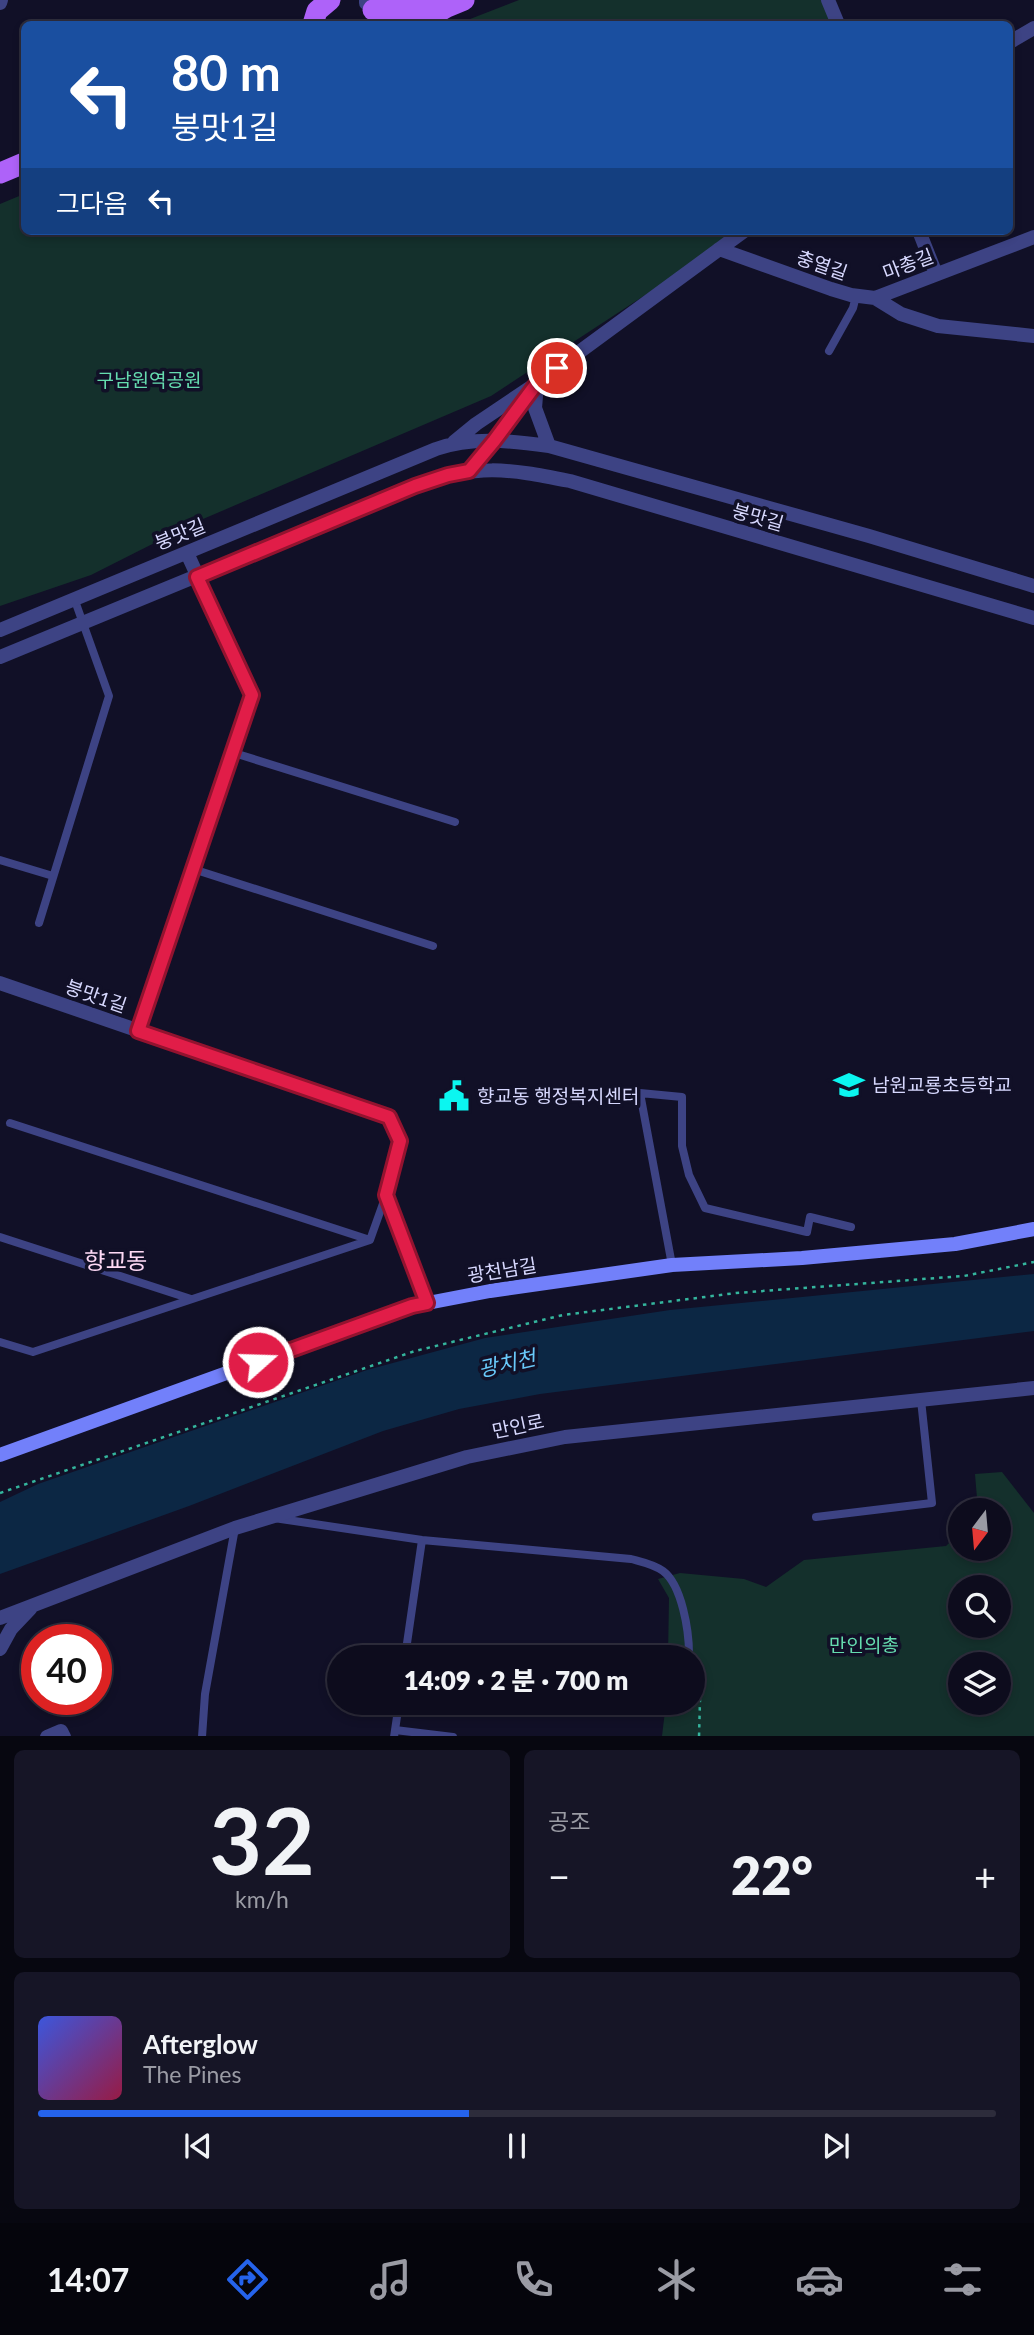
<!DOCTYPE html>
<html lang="ko">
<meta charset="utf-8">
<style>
:root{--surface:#0d0c1d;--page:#161526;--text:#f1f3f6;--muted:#9a9ba4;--line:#2d2c3b;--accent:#2563eb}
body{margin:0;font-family:Lato,"Noto Sans KR",sans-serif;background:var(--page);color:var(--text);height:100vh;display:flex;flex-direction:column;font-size:26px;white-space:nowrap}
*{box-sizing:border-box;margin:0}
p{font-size:23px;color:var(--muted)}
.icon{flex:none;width:38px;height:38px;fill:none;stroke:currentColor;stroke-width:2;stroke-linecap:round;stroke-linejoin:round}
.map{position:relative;height:1736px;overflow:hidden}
.drawer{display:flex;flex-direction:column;gap:14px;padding:14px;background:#070710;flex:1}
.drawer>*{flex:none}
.banner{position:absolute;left:21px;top:21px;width:992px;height:214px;border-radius:10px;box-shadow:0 4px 10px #0003,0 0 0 2px var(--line);background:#1a4fa0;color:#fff;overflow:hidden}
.needle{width:46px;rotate:196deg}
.buttons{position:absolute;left:948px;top:1498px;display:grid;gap:14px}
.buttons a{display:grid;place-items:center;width:63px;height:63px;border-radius:50%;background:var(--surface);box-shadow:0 4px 10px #0003,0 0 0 2px var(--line);font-size:35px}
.speed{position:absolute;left:21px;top:1624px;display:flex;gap:14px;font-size:35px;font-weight:700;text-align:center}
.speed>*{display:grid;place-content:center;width:91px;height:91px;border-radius:50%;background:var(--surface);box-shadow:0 4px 10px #0003,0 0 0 2px var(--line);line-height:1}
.speed .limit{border:10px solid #d22;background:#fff;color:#111}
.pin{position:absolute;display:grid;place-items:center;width:60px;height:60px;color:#fff;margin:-30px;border:4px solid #fff;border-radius:50%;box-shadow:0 2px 7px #0007}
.me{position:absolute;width:77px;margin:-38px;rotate:70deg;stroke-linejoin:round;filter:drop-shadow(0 0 5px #0008)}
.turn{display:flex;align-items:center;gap:24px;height:147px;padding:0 35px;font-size:32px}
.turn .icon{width:91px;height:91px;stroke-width:2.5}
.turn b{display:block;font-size:49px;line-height:60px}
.then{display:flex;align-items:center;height:66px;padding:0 35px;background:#0003;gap:14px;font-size:26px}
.big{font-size:52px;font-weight:800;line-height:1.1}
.drawer .card{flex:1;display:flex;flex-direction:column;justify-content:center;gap:10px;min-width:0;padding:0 24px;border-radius:10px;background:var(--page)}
.drawer .dial{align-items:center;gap:0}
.dial b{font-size:91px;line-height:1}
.song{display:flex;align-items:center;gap:21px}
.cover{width:84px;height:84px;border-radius:10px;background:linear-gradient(135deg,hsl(230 70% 55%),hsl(340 70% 35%))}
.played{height:7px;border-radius:4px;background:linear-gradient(90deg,var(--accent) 45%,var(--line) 45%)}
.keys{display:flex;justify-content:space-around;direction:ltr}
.heat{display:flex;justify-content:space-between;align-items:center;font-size:38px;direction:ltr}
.drawer .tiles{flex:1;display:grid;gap:14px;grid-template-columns:1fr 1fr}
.card:last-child{grid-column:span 2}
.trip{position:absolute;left:327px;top:1645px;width:378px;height:70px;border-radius:35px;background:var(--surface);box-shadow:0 4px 10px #0003,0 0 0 2px var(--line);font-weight:800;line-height:70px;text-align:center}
.menu{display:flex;height:112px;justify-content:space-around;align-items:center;background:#05050c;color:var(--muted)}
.menu .icon{width:49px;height:49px}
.menu .on{color:var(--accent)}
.menu b{font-size:32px;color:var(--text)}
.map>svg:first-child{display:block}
.green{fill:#14302c;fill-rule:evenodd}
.water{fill:#0c2744}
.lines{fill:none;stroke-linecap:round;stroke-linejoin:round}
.path{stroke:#34b59d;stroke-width:2.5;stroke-dasharray:3.5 5;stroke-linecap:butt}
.lane{stroke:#3d4384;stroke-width:8}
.street{stroke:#3d4384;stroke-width:14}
.secondary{stroke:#7280fa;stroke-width:14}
.primary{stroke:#ae62f9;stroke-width:21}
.route-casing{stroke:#92132f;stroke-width:18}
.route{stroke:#e11d48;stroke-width:12}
.labels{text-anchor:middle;stroke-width:7;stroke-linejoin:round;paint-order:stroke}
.street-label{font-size:19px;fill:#d7d8fe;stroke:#111027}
.park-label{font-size:19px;fill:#65dcaf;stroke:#111027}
.poi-label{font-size:19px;fill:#d7d8fe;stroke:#111027;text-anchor:start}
.water-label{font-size:21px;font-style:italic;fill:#69c9fa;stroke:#111027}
.quarter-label{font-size:23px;fill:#fed9f5;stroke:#111027}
</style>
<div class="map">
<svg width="1034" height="1737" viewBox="0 0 1034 1737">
<rect width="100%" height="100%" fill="#111027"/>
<path class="green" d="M519,0H832L844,24H466L465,21Z
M24,194V231H743L491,396L196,522L91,575L0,606V204Z
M1002,1472L1034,1513V1736H662L666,1703H693V1657H668L669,1598L658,1579L680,1573L744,1579L766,1587L804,1560L946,1546L961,1531V1549H999V1510H978L975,1474ZM961,1587H999V1626H961ZM961,1664H999V1703H961Z"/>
<path class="water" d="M1034,1274V1331L540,1394L459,1409L383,1431L189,1506L0,1574V1502L38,1484L367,1370L485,1338L670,1310Z"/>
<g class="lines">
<path class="path" d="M0,1493L415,1351L563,1315L736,1293L964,1276L1034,1262
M693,1693L700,1700L699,1737"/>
<path class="lane" d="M829,351L853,308L856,296
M231,752L455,822
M0,860L53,876
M193,869L433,946
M39,923L109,696L74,598
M10,1123L370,1240
M0,1237L191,1299
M672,1265L640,1093L682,1097V1146L689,1175L705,1208L807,1232L810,1217L851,1227
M0,1342L33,1352L370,1240L385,1198
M816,1517L932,1503L921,1400
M274,1518L422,1540L631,1559C642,1562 653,1564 663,1571C682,1585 689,1631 689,1654
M405,1657L422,1540
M395,1730L453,1737
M202,1737L205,1694L235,1528
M394,1737L399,1703"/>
<path class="street" d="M828,0L838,24
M0,3L1,0
M366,3V0
M1010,42L1034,28
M919,231L936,274
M719,249L831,289L851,295L875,298L901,314L938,326L1034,336
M875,298L1034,237
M537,385L535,408L549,446
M454,442L476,424L537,383L744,231
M469,471L530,393
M0,630L436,449C473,436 511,441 549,446L869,536L1034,586
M0,657L415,486C478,464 505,468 570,481L1034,618
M0,983L389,1117L399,1141L386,1195L427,1303
M138,1031L252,695L187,553
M0,1618L235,1528L467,1457L565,1437L1034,1388
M0,1649L11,1629L30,1609
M47,1737L61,1731L64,1737"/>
<path class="secondary" d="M0,1455L412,1306L490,1291L672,1265L802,1258L955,1244L1034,1229"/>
<path class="primary" d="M373,10L447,7
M313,24L317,11L330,0
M418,24L447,7L464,0
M0,173L24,163"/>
</g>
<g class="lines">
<g class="route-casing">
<path id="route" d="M258,1362L412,1306L427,1303L386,1195L400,1141L389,1117L138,1031L252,695L197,577L415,486L448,475L469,471L494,441L537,383L557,368"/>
</g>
<use href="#route" class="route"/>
</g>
<defs>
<g id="school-bare" transform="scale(2.415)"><path d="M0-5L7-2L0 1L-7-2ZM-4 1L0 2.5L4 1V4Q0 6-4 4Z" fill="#0bf6f0" stroke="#111027" stroke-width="2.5" paint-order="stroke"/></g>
<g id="civic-bare" transform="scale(2.415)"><path d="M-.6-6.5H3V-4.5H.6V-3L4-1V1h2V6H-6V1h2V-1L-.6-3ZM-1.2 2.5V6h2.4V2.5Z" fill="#0bf6f0" stroke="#111027" stroke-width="2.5" paint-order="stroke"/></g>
</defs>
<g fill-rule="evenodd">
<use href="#school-bare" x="849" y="1085"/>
<use href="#civic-bare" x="454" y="1096"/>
</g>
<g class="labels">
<g class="street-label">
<text transform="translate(908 264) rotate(-21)" y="7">마총길</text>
<text transform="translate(822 265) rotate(19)" y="7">충열길</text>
<text transform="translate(758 517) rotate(16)" y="7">붕맛길</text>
<text transform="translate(180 534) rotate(-22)" y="7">붕맛길</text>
<text transform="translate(96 996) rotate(19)" y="7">붕맛1길</text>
<text transform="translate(502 1270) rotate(-9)" y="7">광천남길</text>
<text transform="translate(518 1426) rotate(-12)" y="7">만인로</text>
</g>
<g class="park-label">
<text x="149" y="387">구남원역공원</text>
<text x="864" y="1652">만인의총</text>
</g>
<g class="poi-label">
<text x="872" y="1092">남원교룡초등학교</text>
<text x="477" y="1103">향교동 행정복지센터</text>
</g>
<g class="water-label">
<text transform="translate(507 1364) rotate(-13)" y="7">광치천</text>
</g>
<g class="quarter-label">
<text x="116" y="1269">향교동</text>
</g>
</g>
</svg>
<div class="buttons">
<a><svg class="needle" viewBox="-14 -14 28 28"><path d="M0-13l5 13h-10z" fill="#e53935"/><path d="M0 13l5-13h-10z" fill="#9a9ba4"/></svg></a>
<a><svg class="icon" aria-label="search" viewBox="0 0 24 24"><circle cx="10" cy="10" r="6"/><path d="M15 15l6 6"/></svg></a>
<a><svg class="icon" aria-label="layers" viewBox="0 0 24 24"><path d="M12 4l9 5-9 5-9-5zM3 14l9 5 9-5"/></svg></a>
</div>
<div class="speed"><div class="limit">40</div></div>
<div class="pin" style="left:557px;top:368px;background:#d93025"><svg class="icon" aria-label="arrive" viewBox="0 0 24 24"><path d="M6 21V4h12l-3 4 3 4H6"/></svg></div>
<svg class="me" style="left:258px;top:1362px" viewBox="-20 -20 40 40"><circle r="17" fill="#e11d48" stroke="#fff" stroke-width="3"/><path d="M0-11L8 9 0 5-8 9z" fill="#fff"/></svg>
<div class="trip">14:09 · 2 분 · 700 m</div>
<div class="banner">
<div class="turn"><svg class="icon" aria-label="left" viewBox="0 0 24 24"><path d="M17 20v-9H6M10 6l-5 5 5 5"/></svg><div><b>80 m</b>붕맛1길</div></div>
<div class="then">그다음<svg class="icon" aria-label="left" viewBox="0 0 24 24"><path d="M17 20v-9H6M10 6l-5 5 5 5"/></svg></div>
</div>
</div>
<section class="drawer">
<div class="tiles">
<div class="card dial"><b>32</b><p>km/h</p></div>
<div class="card"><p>공조</p>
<div class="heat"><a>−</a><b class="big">22°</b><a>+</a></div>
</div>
<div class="card">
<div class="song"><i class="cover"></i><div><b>Afterglow</b><p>The Pines</p></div></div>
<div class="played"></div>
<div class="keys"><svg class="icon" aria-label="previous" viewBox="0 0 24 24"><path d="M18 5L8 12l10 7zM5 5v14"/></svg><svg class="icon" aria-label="pause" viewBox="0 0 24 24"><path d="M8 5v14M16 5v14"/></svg><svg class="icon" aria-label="next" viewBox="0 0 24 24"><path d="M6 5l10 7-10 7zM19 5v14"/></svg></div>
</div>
</div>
</section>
<nav class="menu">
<b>14:07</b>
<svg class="icon on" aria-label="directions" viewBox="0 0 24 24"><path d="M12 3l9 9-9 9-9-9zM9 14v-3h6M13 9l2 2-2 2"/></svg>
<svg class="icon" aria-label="music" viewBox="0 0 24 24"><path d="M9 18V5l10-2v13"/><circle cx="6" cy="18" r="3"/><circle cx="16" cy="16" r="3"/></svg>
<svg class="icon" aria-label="phone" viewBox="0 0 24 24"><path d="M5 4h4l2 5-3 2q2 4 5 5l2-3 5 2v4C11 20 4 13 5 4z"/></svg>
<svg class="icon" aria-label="climate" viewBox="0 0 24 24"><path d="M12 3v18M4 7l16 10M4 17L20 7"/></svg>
<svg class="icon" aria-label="car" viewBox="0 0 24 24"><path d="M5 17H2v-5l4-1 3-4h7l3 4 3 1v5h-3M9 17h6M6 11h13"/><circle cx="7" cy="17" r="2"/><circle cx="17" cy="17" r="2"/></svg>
<svg class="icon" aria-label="filters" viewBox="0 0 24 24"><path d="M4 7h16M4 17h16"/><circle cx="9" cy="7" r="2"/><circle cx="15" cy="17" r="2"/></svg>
</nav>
